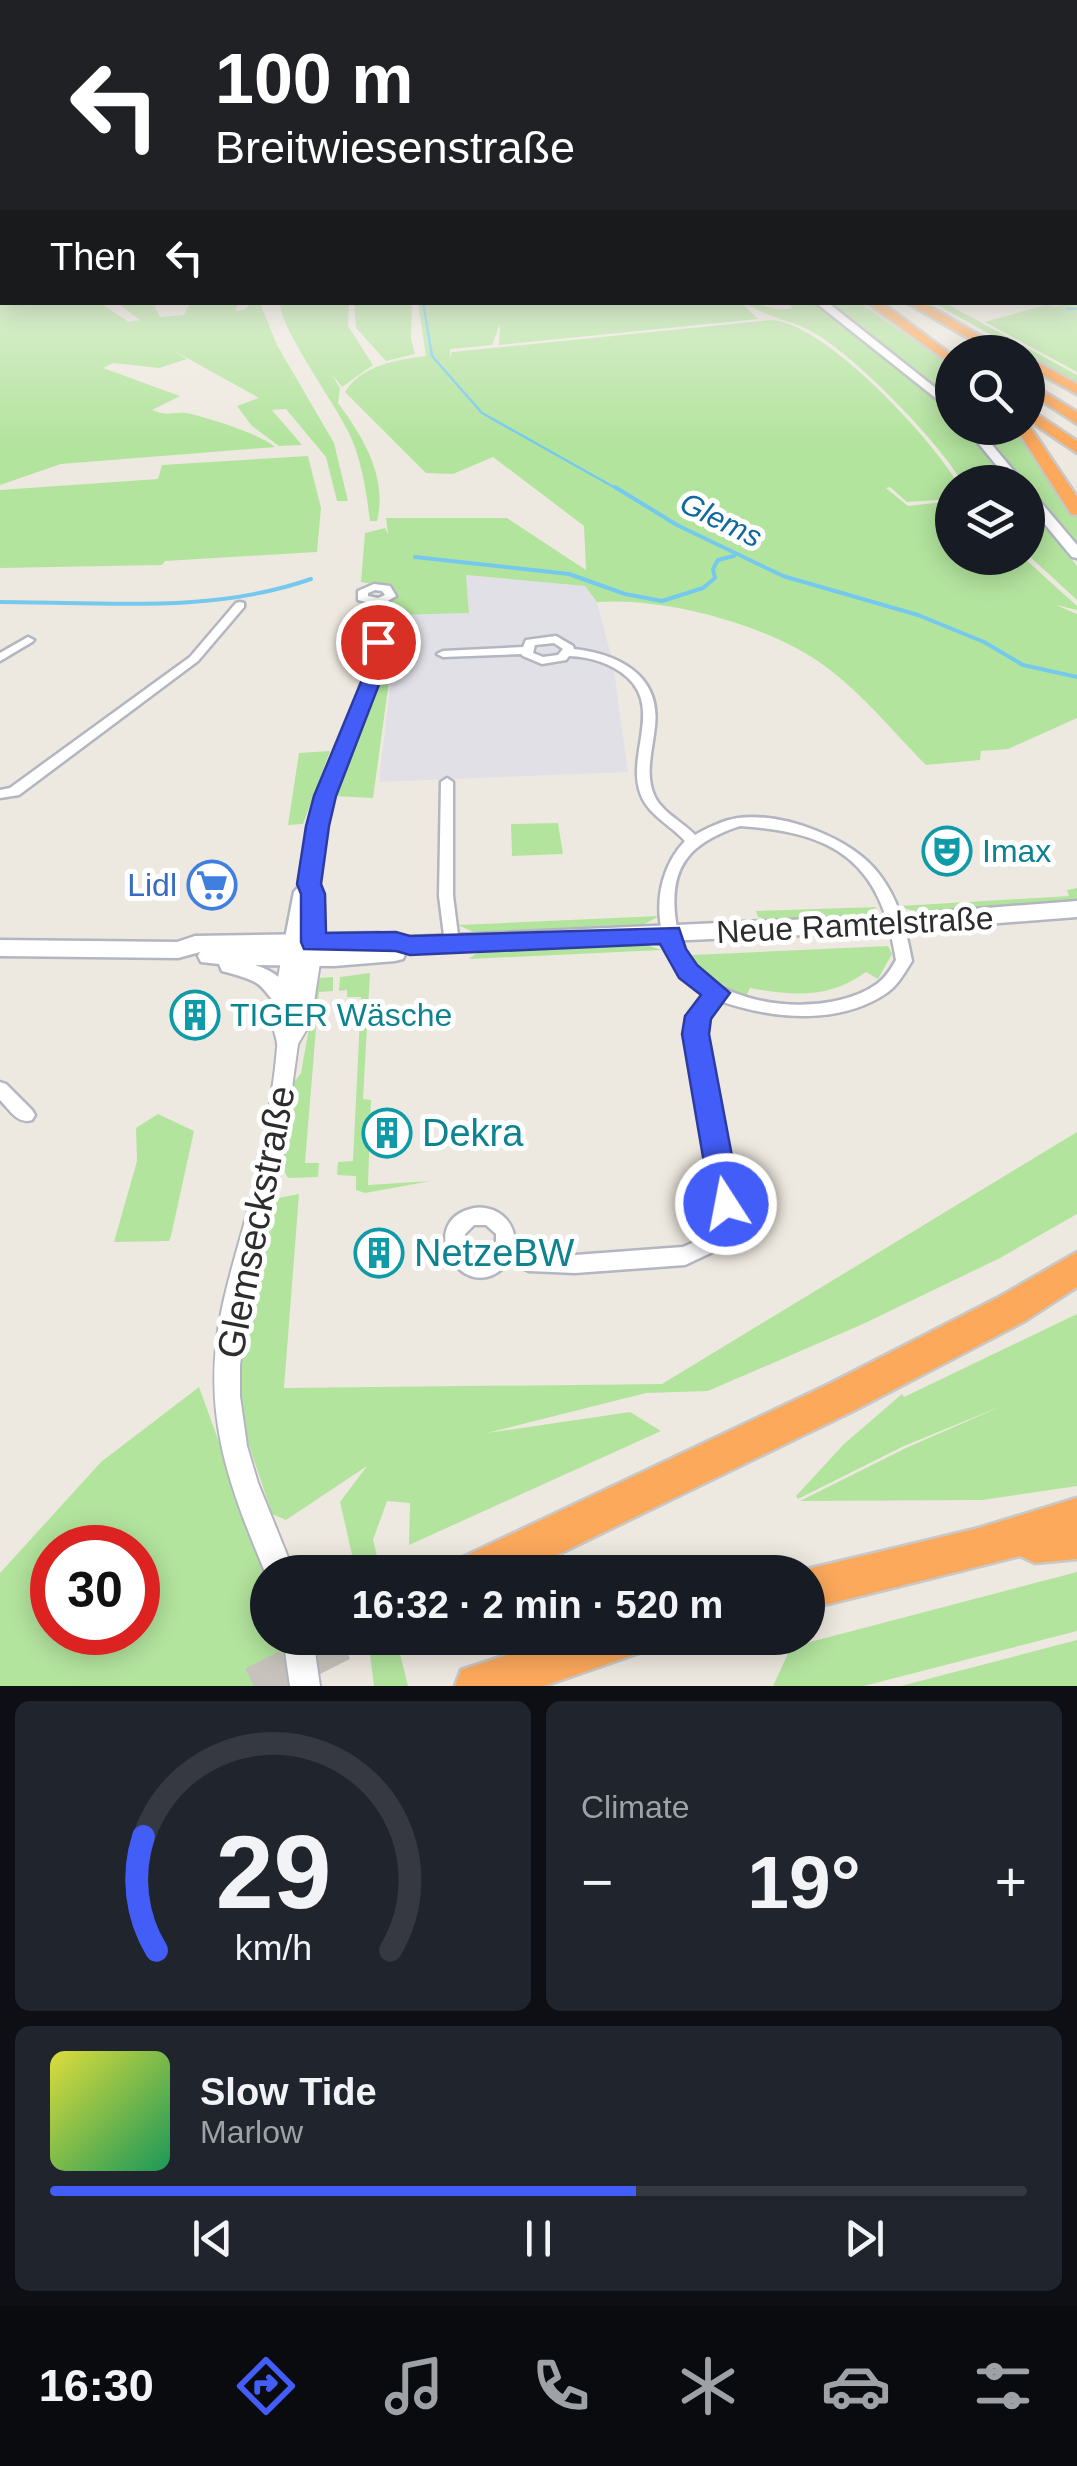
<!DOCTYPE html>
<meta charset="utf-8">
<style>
:root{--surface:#171b24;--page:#20242c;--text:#f1f3f6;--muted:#9ea1a6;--line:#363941;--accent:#435df9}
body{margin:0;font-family:Arial,sans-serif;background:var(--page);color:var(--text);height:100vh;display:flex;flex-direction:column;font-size:38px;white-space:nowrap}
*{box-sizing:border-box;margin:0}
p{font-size:32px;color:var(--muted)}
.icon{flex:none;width:55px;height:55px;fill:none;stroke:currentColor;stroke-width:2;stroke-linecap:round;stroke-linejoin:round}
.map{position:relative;height:1686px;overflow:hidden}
.details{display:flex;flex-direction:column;gap:15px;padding:15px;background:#0d0f14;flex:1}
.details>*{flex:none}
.guide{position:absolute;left:0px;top:0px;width:1078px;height:305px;box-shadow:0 5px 25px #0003;background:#202124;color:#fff;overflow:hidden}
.buttons{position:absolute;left:935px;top:335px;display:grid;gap:20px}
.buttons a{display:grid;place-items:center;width:110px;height:110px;border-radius:50%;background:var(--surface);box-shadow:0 5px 25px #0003;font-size:50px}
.speed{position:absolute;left:30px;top:1525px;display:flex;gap:20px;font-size:50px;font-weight:700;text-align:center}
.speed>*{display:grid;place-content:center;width:130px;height:130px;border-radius:50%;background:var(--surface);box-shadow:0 5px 25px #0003;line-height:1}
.speed .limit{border:15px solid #d22;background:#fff;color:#111}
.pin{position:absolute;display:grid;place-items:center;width:85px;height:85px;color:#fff;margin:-42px;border:5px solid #fff;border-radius:50%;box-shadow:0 2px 10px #0007}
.me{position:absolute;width:110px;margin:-55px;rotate:349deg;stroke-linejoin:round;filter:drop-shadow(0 0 8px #0008)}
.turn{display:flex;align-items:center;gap:35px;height:210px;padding:0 50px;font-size:45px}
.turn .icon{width:130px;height:130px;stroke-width:2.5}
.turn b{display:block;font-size:70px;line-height:85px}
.then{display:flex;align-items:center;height:95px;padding:0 50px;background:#0003;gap:20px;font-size:38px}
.big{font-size:75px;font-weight:600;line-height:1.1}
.details .tile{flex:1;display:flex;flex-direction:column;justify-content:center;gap:15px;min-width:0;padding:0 35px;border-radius:15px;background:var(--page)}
.details .dial{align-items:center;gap:0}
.dial svg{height:260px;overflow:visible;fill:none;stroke:var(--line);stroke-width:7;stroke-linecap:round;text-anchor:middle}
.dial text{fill:var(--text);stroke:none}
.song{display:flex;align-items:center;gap:30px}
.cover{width:120px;height:120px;border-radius:15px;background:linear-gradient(135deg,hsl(60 70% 55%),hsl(150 70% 35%))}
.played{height:10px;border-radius:5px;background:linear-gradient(90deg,var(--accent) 60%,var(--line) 60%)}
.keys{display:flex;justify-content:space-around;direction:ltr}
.heat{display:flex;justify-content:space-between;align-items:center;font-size:55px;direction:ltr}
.details .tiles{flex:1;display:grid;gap:15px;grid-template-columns:1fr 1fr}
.tile:last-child{grid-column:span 2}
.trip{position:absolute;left:250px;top:1555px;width:575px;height:100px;border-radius:50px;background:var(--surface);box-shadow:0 5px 25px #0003;font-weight:600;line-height:100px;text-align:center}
.menu{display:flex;height:160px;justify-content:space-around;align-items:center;background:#090b0e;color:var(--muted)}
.menu .icon{width:70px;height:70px}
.menu .current{color:var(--accent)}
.menu b{font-size:45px;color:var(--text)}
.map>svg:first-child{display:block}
.industrial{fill:#e2e0e7}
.green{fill:#b3e49e;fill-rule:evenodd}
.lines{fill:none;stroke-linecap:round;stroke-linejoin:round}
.stream-far1{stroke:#75c9ee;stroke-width:2.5}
.stream{stroke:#75c9ee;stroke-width:4}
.motorway-tunnel{stroke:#c7c3bc;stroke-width:39;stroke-dasharray:39 20;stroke-linecap:butt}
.minor-casing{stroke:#b3b6c0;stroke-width:5}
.tertiary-casing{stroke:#b3b6c0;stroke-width:4}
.secondary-casing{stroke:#b3b6c0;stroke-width:5}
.motorway-casing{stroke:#c8c8c8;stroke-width:5}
.minor{fill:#fff;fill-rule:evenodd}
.tertiary{fill:#fff;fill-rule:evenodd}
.secondary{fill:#fff;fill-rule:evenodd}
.motorway{fill:#fda95c;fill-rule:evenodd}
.route{fill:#435df9;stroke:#2c3ca2;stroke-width:2.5}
.labels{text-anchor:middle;stroke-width:10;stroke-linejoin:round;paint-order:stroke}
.far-water-label{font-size:30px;font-style:italic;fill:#0f68a0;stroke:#fff}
.culture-label{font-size:32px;fill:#0d838f;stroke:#fff;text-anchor:start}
.shop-label{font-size:32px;fill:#366cbe;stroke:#fff;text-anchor:end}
.street-label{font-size:32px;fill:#2d2d2d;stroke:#fff}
.near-culture-label{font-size:38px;fill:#0d838f;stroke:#fff;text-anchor:start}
.near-street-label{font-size:38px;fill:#2d2d2d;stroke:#fff}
</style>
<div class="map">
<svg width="1077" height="1686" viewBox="0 0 1077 1686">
<rect width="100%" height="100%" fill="#eee9e0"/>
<path class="industrial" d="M466,575L585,586L597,602L613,663L628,772L379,782L398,615L468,613Z"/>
<path class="green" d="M0,247L2,302L100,303L129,322L140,320L117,303H153L160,317L184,315L190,303H239L235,311L246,309L250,303H260L277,345L334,443L348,501H337L326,457L286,409L272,410L302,445L279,446L252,426L237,406L259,398L171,349L187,359L159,368L113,363L103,368L180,396L152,410C170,418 175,410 191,414C215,420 257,433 275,447L61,464L0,485Z
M1077,299V372L985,322L1046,305L1056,307Z
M741,302L758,319L499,345L500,324L492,345L450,349V358L452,352L771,320C824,322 931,438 957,482H952V499L907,502L890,487L886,488L908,506L952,501V558H1024L1077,606V610L1056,605L1077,614V718L1008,749L981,751L980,760L926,765C894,733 863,694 826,667C770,625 666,597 597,602L585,586L466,575L469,613L398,615L373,798L332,796C346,762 365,728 376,693C387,660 381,622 395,592L390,587L361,582L365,533L385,528L388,534L386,518H507L586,570L584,526L493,457L453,474L426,473L345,392C362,365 396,360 426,356L418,303Z
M280,303H349L348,326L373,365L342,387L331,373L340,388L338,403C363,437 388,477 377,521H370C366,490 362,460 348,431C334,402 280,328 280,303Z
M354,303H412L411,338L415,354L386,361L356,328Z
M746,303C765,302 771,313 793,308L787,303H816L952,412V428H967L1012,482H962C937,440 858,359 816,334C791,319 769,319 746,303Z
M825,303H861L952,367V403Z
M934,303H945L1077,375V383Z
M977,428H1020L1059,493L1077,515V547L1028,489V482H1023Z
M308,456L321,508L317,552L165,561L162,565L0,568V490L158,479L162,465Z
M1028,503L1077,566V600L1028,555Z
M330,751L303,824L288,825L299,753Z
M558,823L563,854L512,856L511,824Z
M1077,888V901C1046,906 922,921 900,906L1069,896L1067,890Z
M877,907L865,916L775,921L758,917L756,911Z
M659,916L641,926L478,934L458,925Z
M646,945L662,950L468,959L479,952Z
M888,946L892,954L878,979L866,972C829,999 793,996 750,988L746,997L701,973L692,955Z
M370,973L363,1099L371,1100L368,1185L431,1181L365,1193L356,1190V1176L337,1175L338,1162L353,1161L361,997H347V990L339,991L340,977Z
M333,977V991L319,992L305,1163H319L318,1177L288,1178L280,1163L292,1085L301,1073L316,988L320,978Z
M158,1114L194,1131L171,1236L169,1241L114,1242L137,1161L136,1128Z
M1077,1132V1214L1000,1258L863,1324L708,1391L646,1393L487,1433L630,1412L661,1431L409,1545L410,1503L387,1501L373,1540L381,1572H356L340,1502L367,1466L286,1520L272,1514L242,1424L238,1358L257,1259L278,1198L299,1194L284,1388L662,1384Z
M1077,1314V1486L982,1500L800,1501L906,1448L1004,1405L904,1446L798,1499L796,1496L844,1444L902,1394L904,1397Z
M199,1387L267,1574L268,1638H286L298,1686H0V1573L101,1462ZM52,1548H138V1632H52Z
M1077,1572V1631L864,1686H773L791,1647Z
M368,1638H396L408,1686H374Z
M1077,1640V1686H901Z"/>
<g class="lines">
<path class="stream-far1" d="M423,302L432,356L482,413L619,490
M1067,309H1077"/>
<path class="stream" d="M615,487L677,525L783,576L918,615L984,642L1023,665L1077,677
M415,557L569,574L625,594L662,601L703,588L715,578L713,569L718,560L734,556
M0,602C104,602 211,614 311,579"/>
<path class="motorway-tunnel" d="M254,1686L348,1638"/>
<g class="minor-casing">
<path id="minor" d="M374,584L390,586L396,596L384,603C389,685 342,749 323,826C320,841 316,857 316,872C315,896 321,919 320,942L318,946H308L306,942L305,913L299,949L296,953H286L283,949L294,892L302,883L304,851L317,799L365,678L375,628L374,604L358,600V591ZM375,590L382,591L385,595L378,598L368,596V593Z
M240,602L244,603V607L198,661L19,795L0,798V790L10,788L190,657L236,603Z
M556,636L573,646L574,649C618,654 661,675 655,726C653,749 644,775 655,797C663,813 683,822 695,835C707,828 724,820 738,818C783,812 852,838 879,874C899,900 906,929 912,961C905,972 898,985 888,992C840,1026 772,1019 720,1001L707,1018L703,1034L735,1203L726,1235L717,1250L685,1265L575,1273L529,1271L509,1262C465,1314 411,1221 474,1208C484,1206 497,1210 504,1217C513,1225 515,1236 515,1246L530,1253L575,1255L683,1247L703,1238L709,1231L717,1203L687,1034L691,1016L707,994C654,965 643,885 685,841C670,824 645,814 639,789C629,752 661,707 627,677C611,663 591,657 569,656L566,660L542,664L523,656L521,654L443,657L437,654L443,651L523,647L526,640ZM554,643L563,649L558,655L543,657L533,653L535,645ZM740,826C836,832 881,862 896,960C891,969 885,978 877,984C828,1018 732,1009 691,965C681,954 678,937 676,922C668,867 689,843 740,826ZM474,1225H486L496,1234V1249L486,1259H474L464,1249L465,1234Z
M28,637L34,640L32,642L0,661V653Z
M447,778L453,782V896L459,943L457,947H447L445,943L439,896L441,782Z
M0,1082L6,1084L32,1110L35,1115L32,1120C18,1125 9,1109 0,1100Z"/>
</g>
<g class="tertiary-casing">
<path id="tertiary" d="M313,936L320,938L323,943L311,1022L298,1044L281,1169L248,1306L240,1365V1396L247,1446L258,1483L294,1572H268V1579C228,1484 200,1412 222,1308C233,1256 252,1206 261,1153C268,1119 274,1083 277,1048C278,1040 274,1034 273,1026C271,1005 279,979 281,958L284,953H298L300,966L306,938Z
M283,1638H313L320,1686H290Z"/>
</g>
<g class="secondary-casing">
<path id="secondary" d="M815,302H827L952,401V411Z
M966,428H978L1023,482H1010Z
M1028,492L1033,493L1077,545V558L1072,557L1028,504Z
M1077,901V917L898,931L406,952L403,959L395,961L334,966L255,965C275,971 287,982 297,1000L294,1006C273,1013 270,990 255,982C245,977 233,974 222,971L219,964L201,962L198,956L200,952L178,958L0,956V940L177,942L195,936L378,933L410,937L898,915Z"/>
</g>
<g class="motorway-casing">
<path id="motorway" d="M866,302H881L952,355V365Z
M906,302H922L1008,352H992Z
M1028,357L1077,384V394L1028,367Z
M1028,382L1077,412V424L1028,392Z
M1028,408L1077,441V453L1028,420Z
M1028,424L1077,497V515L1071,514L1016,428H1028Z
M1077,1252V1287L1025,1321L855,1410L522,1572H457L463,1557L829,1384L999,1297Z
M1077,1498V1559L1035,1563L1020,1556L808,1609V1572H795L975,1529Z
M559,1638H645L639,1653L544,1686H455L461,1670Z"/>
</g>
<use href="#minor" class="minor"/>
<use href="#tertiary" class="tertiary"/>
<use href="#secondary" class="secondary"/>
<use href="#motorway" class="motorway"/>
</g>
<linearGradient id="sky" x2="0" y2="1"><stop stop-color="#7abcea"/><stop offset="0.46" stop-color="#f7f5f1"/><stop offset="1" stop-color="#f7f5f1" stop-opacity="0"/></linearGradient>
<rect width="1077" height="440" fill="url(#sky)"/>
<path class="route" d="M378,637L388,642L380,682L336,796L329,826L321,884L325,894L326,933L396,932L410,936L679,928L686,949L697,965L730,993L711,1019L709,1034L741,1204L736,1213L726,1217L715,1213L711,1204L682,1034L685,1016L701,995L679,978L660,944L410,955L396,951L304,949L301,942V894L297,884L306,826L314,796L361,682L369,642Z"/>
<defs>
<g id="theatre-ring" transform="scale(2.5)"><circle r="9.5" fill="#fff" stroke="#0f9aa8" stroke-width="1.5"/><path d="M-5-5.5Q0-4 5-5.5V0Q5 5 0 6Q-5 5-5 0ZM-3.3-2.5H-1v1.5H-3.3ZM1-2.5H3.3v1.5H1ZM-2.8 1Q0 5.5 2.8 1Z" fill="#0f9aa8"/></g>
<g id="supermarket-ring" transform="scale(2.5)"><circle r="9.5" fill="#fff" stroke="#3f7fe0" stroke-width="1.5"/><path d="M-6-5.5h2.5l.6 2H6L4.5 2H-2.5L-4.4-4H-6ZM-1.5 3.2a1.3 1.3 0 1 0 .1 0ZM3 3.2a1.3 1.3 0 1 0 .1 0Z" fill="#3f7fe0"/></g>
<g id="building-ring" transform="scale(2.5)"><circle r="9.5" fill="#fff" stroke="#0f9aa8" stroke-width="1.5"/><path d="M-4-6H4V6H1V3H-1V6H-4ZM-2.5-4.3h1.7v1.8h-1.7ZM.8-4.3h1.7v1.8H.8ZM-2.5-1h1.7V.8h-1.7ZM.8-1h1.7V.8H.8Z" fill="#0f9aa8"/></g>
</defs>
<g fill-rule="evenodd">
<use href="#theatre-ring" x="947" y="851"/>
<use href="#supermarket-ring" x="212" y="885"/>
<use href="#building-ring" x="195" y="1015"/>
<use href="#building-ring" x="387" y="1133"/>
<use href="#building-ring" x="379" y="1253"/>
</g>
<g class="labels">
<g class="far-water-label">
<text transform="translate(721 520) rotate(26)" y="10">Glems</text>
</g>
<g class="culture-label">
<text x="982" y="862">Imax</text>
<text x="230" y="1026">TIGER Wäsche</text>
</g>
<g class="shop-label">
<text x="177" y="896">Lidl</text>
</g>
<g class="street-label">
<text transform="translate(855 925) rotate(-3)" y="11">Neue Ramtelstraße</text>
</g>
<g class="near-culture-label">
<text x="422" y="1146">Dekra</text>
<text x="414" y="1266">NetzeBW</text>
</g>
<g class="near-street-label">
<text transform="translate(256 1222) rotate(-79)" y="13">Glemseckstraße</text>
</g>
</g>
</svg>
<div class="buttons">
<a><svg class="icon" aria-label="search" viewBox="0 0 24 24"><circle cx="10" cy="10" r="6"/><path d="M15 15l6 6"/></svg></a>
<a><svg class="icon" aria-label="layers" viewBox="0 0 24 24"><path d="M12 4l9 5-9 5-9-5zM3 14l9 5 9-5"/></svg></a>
</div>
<div class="speed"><div class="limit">30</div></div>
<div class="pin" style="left:378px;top:642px;background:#d93025"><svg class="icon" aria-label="arrive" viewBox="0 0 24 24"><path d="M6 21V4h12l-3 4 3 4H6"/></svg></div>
<svg class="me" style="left:726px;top:1204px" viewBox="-20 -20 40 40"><circle r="17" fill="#435df9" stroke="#fff" stroke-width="3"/><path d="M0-11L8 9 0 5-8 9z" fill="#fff"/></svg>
<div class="trip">16:32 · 2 min · 520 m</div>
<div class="guide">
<div class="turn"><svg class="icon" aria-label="left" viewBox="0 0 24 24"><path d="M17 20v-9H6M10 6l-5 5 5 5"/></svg><div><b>100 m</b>Breitwiesenstraße</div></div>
<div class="then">Then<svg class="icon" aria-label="left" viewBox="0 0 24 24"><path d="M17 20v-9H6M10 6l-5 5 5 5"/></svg></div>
</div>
</div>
<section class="details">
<div class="tiles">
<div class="tile dial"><svg viewBox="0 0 100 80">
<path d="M14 69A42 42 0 1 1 86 69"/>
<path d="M14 69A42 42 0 0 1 10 34" stroke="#435df9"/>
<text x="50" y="56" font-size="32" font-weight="700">29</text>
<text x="50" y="72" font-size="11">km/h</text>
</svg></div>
<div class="tile"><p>Climate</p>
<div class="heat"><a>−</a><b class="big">19°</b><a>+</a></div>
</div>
<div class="tile">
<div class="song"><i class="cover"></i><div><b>Slow Tide</b><p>Marlow</p></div></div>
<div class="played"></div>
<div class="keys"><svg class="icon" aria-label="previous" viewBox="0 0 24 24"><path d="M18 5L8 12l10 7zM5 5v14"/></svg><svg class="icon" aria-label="pause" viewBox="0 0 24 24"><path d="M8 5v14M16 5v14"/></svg><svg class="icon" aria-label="next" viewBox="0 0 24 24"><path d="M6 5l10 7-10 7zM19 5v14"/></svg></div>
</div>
</div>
</section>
<nav class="menu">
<b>16:30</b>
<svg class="icon current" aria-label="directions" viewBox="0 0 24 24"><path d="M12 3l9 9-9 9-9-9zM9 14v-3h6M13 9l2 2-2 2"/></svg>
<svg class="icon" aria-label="music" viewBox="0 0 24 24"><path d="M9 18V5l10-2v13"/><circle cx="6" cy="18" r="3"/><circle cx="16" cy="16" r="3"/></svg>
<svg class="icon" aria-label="phone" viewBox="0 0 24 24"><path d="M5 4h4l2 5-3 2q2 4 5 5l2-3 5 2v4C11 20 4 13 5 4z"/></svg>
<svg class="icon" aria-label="climate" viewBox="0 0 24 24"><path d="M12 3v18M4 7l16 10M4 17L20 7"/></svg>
<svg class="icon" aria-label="car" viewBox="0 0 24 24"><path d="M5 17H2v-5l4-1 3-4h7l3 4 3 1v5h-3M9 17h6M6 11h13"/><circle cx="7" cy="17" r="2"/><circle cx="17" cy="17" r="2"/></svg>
<svg class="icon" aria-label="filters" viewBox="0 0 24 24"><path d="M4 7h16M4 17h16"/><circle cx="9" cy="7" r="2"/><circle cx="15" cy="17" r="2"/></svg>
</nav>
